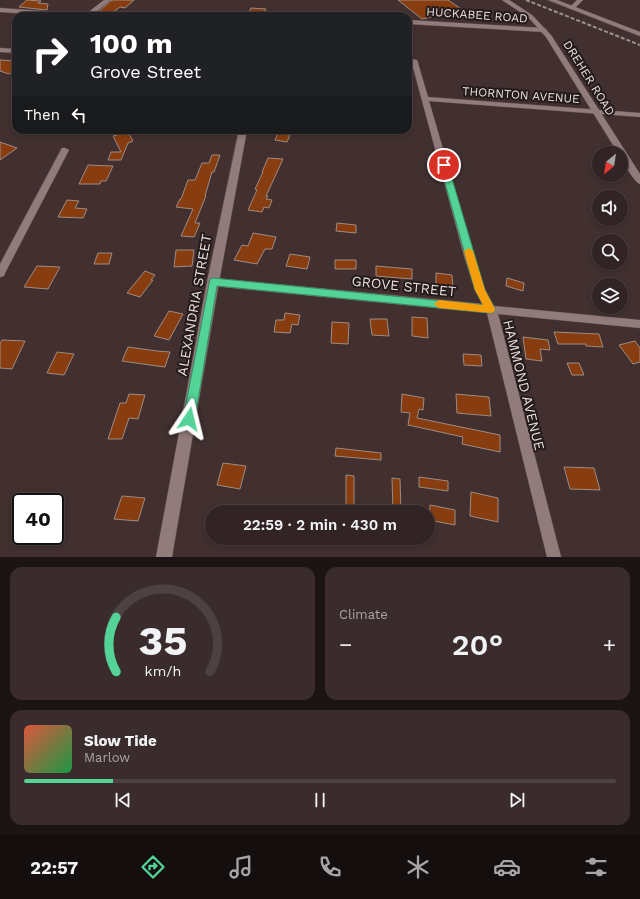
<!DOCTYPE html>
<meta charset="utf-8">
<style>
:root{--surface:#322424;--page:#3a2c2c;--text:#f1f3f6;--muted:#a8a4a6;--line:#4d4141;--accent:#54d396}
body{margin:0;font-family:"Work Sans",sans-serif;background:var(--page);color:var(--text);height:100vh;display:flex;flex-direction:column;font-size:15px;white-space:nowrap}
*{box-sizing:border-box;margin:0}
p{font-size:13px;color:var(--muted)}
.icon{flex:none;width:22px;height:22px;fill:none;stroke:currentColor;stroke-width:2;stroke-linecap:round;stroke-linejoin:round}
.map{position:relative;height:557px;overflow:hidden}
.panel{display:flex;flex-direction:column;gap:10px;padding:10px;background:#1c1414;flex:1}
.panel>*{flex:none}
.banner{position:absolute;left:12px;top:12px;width:400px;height:122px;border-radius:12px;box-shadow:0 2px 6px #0003,0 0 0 1px var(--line);background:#202124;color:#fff;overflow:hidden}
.needle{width:26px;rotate:210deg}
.buttons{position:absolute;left:592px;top:146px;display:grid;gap:8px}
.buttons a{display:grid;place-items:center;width:36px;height:36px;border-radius:50%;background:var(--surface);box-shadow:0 2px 6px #0003,0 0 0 1px var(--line);font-size:20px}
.speed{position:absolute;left:12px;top:493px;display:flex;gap:8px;font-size:20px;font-weight:700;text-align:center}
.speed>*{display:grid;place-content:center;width:52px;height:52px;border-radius:50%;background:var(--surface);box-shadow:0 2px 6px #0003,0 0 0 1px var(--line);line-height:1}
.speed .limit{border:2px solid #111;border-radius:6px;background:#fff;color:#111}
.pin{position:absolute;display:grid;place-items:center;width:34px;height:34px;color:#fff;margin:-17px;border:2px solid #fff;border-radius:50%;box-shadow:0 1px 4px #0007}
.me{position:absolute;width:44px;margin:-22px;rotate:10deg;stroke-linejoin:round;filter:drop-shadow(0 0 3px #0008)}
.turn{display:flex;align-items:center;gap:14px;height:84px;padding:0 12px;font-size:18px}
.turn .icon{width:52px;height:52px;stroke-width:2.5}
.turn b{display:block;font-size:28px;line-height:34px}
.then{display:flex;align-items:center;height:38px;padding:0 12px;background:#0003;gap:8px;font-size:15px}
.big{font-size:30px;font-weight:600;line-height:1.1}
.panel .card{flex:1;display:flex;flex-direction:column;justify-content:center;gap:6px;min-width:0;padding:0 14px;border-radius:12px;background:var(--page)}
.panel .dial{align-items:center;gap:0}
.dial svg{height:104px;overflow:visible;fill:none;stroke:var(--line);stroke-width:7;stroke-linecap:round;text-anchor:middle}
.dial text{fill:var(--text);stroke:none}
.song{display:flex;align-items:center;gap:12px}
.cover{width:48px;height:48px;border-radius:6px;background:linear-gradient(135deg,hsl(10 70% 55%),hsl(140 70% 35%))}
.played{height:4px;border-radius:2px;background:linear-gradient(90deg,var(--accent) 15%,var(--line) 15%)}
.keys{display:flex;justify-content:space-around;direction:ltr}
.heat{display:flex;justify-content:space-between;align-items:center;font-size:22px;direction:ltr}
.panel .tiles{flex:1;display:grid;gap:10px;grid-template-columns:1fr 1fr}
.card:last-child{grid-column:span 2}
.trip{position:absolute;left:205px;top:505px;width:230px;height:40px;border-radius:20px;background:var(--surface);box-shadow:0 2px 6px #0003,0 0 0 1px var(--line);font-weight:600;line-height:40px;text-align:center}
.dock{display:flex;height:64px;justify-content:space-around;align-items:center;background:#140e0e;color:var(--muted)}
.dock .icon{width:28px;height:28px}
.dock .current{color:var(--accent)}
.dock b{font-size:18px;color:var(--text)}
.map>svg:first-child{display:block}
.building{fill:#873d10;stroke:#9e8b81}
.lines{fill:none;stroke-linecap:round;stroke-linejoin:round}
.minor-casing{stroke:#5e4e4f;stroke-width:1}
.tertiary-casing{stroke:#5e4e4f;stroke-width:1}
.minor{fill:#927c7b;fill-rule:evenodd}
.tertiary{fill:#927c7b;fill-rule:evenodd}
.rail{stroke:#9e8f8f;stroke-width:2;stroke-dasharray:4 2;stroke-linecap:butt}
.route{fill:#54d396;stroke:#378962}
.slow{fill:#f59e0b}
.labels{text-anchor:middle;stroke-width:4;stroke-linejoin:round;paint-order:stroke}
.far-street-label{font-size:12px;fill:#eadddd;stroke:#231a1a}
.street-label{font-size:14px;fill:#eadddd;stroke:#231a1a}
</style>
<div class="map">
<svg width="640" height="557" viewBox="0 0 640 557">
<rect width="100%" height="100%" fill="#423030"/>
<path class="building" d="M27,0L41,1L38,3L48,4L47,10L19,7Z
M112,0H134L125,8L120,7L112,13L98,12Z
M398,0H448L463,10L422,19Z
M251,8L266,9L262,16H247Z
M0,60L16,61V70L9,74L0,71Z
M279,130H292L287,142L275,140Z
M128,132L133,141L128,143L121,160H108L111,152H121L113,136Z
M0,142L17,148L0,160Z
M212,155H220L214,172H212L205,196H206L195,223H200L194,237L181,236L193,209L176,207L180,199H181L188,180H195L202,163H209Z
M268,158L283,159L266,196H268L266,199L272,200L269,208L264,207L262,212L248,210L257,190L255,189L263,172H262Z
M88,165L113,166L106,181H101L100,184H79Z
M67,200L79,201L75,208L87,209L83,218L58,217Z
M337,223L356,225V233L336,231Z
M253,233L276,237L272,249H265L257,264L234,260L242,245L248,246Z
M176,250H194L192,266L174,267Z
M98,253H112L109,264H94Z
M290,254L310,257L307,269L286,266Z
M335,260H356V269H335Z
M37,266L60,267L48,289L24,287Z
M376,266L412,269V279L376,276Z
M145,271L155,275L151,280H153L140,297L127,293Z
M436,273L452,275L453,288L436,286Z
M507,278L524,283L523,291L506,286Z
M169,311L183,314L169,340L154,336Z
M285,313L300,315L298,325L292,324L290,333L274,332L276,320H284Z
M412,317L427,318L428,338L412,336Z
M370,319H387L389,336L372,335Z
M332,322L349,323L348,344L331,343Z
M554,332L599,334L603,347L586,346V344H558Z
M523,337L548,340L550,350L540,349L542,361L526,359Z
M2,340L25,341L12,369L0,368V344Z
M635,341L640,348V362L633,364L619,345Z
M128,347L157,351L170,352L165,367L157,366L122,361Z
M57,352L74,354L64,375L47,373Z
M463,354L481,355L482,366L464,365Z
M567,363H579L584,375H572Z
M129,394L145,395L138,419L129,418L122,439H108L120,403H126Z
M402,394L424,398L423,410L419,409L417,418L500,435V452L462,444L463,437L408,425L410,413L401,412Z
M456,394L489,397L491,416L457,413Z
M336,448L381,453V460L335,456Z
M223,463L246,466L240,489L217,485Z
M564,467L594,468L600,490L570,489Z
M346,475L354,476V508H346Z
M419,477L448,481V491L419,487Z
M392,478L400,479L401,512H393Z
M471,492L498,498V522L470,516Z
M122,496L145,498L138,521L114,519Z
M430,505L455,510V525L429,520Z"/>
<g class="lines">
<g class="minor-casing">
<path id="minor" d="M104,0H111L91,16H61L0,12V8L86,14Z
M577,0H583L574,9H570V7Z
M408,20L544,28L547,30L544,32L408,24Z
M412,59L417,60L428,97L640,113V117L429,101L475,259L485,290L494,306L640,320V328L498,314L561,557H547L487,313L213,286L209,285L208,282L209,279L213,278L483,304L475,290L465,259L411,60Z
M62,148H65L69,150L5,273L4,276L0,277V264Z"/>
</g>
<g class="tertiary-casing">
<path id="tertiary" d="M502,0H509L532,15L551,35L640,174V184C634,182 621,160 621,153H618L546,37L528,17Z
M548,0H557L640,32V36Z
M0,48L16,49V53L0,52Z
M239,130H247L219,282L172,557H156L207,282Z"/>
</g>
<use href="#minor" class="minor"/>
<use href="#tertiary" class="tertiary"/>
<path class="rail" d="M526,0L640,45"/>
</g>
<path class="route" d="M441,163H444L448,165L485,290L495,309L494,312L491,313L217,286L195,419L193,422L189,424L185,422L183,419L210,279L213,278L483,305L475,290L440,165Z"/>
<path class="slow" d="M469,248L473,251L485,290L495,309L494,312L491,313L439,308L434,304L439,300L483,305L475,290L464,251Z"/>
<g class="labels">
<g class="far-street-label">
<text transform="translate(477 15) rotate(4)" y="4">HUCKABEE ROAD</text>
<text transform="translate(589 78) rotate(58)" y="4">DREHER ROAD</text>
<text transform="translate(521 95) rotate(4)" y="4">THORNTON AVENUE</text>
</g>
<g class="street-label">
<text transform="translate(404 286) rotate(6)" y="5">GROVE STREET</text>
<text transform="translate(194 305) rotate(-80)" y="5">ALEXANDRIA STREET</text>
<text transform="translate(524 385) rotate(76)" y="5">HAMMOND AVENUE</text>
</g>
</g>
</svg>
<div class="buttons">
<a><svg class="needle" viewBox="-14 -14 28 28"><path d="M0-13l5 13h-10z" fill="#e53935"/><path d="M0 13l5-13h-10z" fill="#a8a4a6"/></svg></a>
<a><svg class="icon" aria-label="sound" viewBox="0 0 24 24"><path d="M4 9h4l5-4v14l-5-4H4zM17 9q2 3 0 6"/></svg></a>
<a><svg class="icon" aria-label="search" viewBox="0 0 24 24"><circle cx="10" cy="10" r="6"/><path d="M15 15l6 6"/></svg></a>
<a><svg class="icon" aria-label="layers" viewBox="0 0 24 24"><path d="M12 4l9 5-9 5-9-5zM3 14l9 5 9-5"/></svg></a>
</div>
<div class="speed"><div class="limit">40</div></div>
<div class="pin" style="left:444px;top:165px;background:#d93025"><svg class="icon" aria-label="arrive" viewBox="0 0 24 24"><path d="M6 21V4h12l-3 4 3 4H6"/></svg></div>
<svg class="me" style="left:189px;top:419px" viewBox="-20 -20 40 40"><path d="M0-17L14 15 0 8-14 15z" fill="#54d396" stroke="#fff" stroke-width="4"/></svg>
<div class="trip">22:59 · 2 min · 430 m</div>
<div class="banner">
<div class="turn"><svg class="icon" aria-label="right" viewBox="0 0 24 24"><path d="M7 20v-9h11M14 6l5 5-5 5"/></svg><div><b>100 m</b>Grove Street</div></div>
<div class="then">Then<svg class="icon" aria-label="left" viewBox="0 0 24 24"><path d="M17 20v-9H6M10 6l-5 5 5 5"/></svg></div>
</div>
</div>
<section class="panel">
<div class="tiles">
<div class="card dial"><svg viewBox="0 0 100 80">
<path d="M14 69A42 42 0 1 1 86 69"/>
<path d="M14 69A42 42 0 0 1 14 27" stroke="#54d396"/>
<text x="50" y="56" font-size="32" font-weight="700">35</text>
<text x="50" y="72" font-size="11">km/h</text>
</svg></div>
<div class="card"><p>Climate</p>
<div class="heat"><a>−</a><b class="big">20°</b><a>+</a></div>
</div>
<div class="card">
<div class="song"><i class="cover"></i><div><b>Slow Tide</b><p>Marlow</p></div></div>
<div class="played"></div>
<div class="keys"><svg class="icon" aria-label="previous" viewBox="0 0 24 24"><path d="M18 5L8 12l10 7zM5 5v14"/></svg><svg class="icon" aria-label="pause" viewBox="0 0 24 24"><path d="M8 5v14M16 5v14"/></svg><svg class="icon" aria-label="next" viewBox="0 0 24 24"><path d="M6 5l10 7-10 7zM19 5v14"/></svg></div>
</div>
</div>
</section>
<nav class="dock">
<b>22:57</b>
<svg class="icon current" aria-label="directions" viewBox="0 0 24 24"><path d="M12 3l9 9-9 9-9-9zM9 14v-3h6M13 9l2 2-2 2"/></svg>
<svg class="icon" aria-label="music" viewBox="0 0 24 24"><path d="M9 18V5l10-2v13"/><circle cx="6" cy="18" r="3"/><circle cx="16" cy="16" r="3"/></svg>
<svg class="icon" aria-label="phone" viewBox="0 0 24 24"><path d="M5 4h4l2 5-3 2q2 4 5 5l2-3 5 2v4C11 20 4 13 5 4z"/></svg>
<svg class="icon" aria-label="climate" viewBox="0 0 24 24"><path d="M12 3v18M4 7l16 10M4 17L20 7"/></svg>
<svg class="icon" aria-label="car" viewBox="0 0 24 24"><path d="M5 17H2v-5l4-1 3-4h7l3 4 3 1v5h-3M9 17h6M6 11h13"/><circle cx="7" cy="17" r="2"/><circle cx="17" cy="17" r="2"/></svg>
<svg class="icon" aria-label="filters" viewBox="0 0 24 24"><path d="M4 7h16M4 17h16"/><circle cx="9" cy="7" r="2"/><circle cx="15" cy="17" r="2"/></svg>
</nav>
